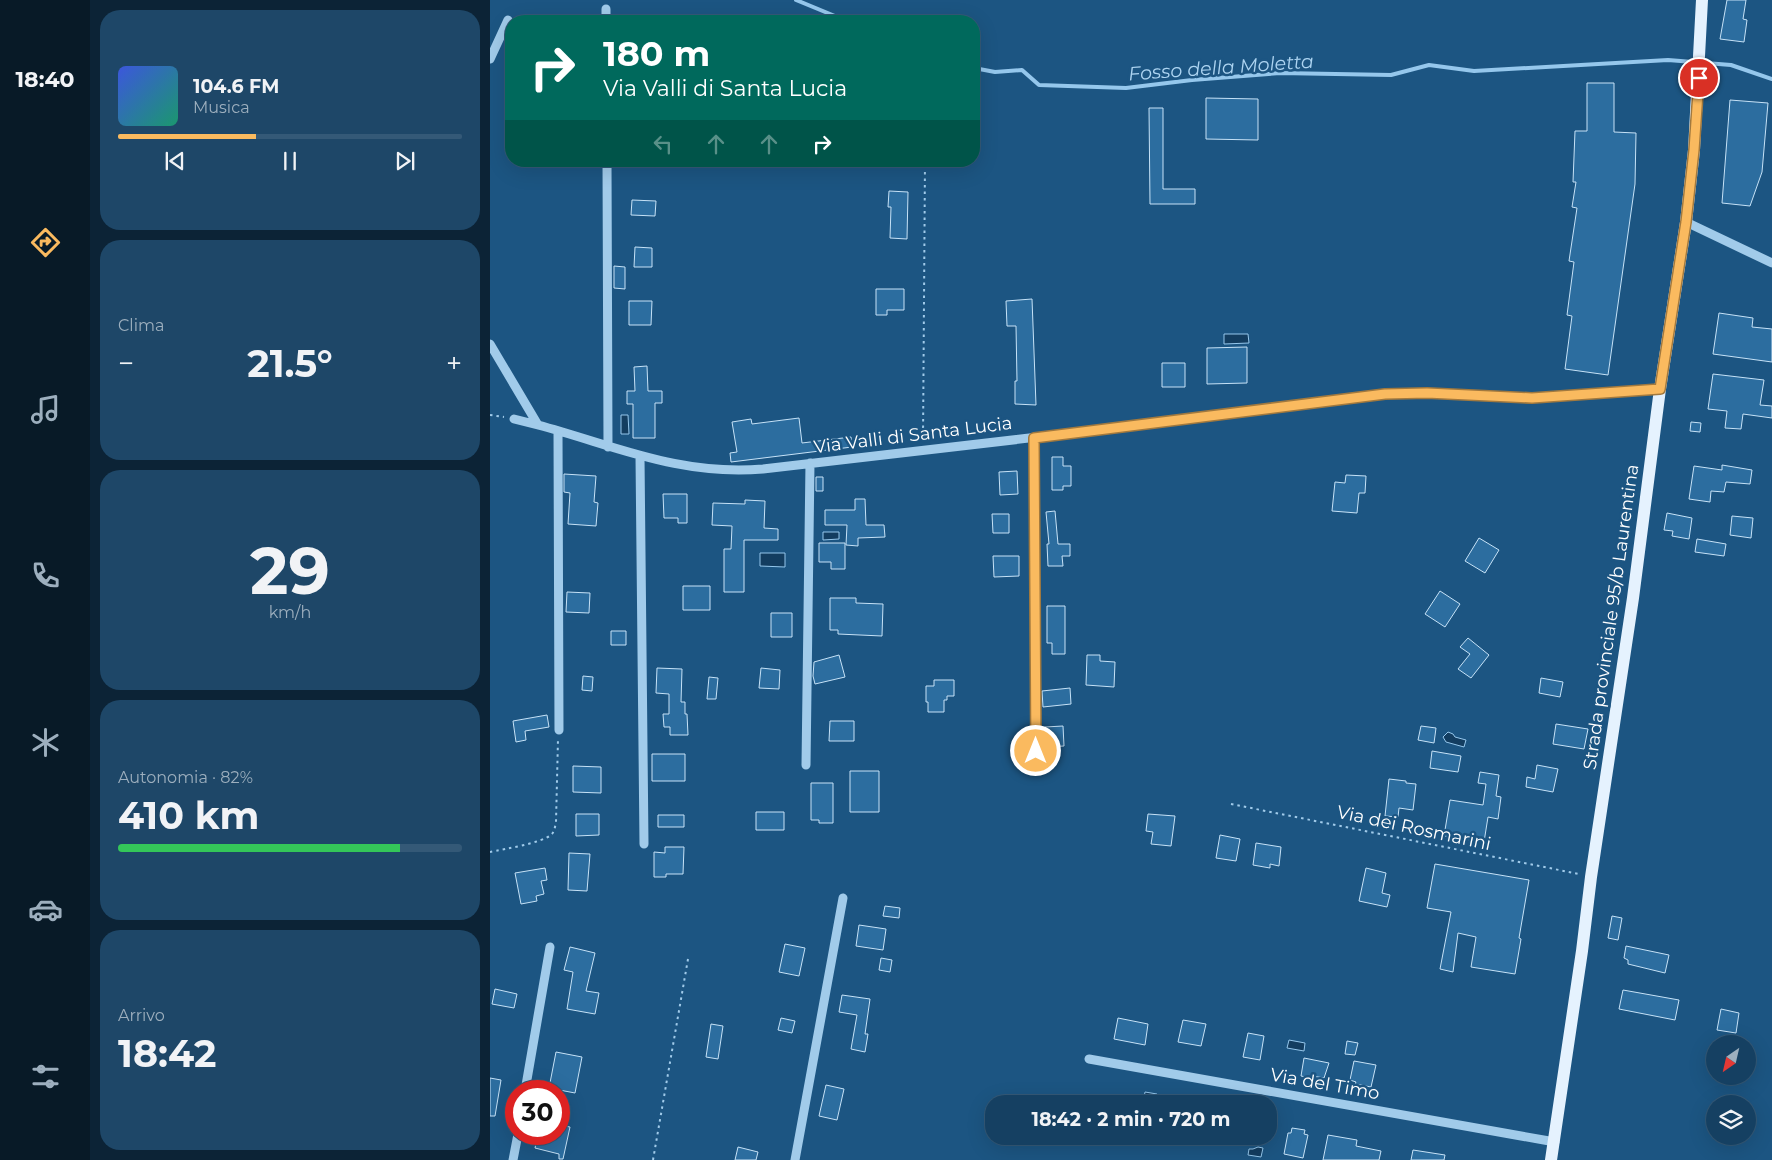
<!DOCTYPE html>
<html lang="it">
<meta charset="utf-8">
<style>
:root{--surface:#154062;--page:#1e4768;--text:#f1f3f6;--muted:#9dafbe;--line:#345977;--accent:#faba5f}
body{margin:0;font-family:Montserrat,sans-serif;background:var(--page);color:var(--text);height:100vh;display:flex;flex-direction:column;font-size:19px;white-space:nowrap}
*{box-sizing:border-box;margin:0}
p{font-size:16px;color:var(--muted)}
.icon{flex:none;width:28px;height:28px;fill:none;stroke:currentColor;stroke-width:2;stroke-linecap:round;stroke-linejoin:round}
.map{position:relative;flex:1;overflow:hidden}
.panel{display:flex;flex-direction:column;gap:10px;padding:10px;background:#0c2336;width:400px}
.panel>*{flex:none}
.top-card{position:absolute;left:15px;top:15px;width:475px;height:152px;border-radius:20px;box-shadow:0 5px 20px #0002,0 0 0 1px var(--line);background:#00695c;color:#fff;overflow:hidden}
.needle{width:32px;rotate:214deg}
.fabs{position:absolute;left:1216px;top:1035px;display:grid;gap:10px}
.fabs a{display:grid;place-items:center;width:50px;height:50px;border-radius:50%;background:var(--surface);box-shadow:0 5px 20px #0002,0 0 0 1px var(--line);font-size:25px}
.speed{position:absolute;left:15px;top:1080px;display:flex;gap:10px;font-size:25px;font-weight:700;text-align:center}
.speed>*{display:grid;place-content:center;width:65px;height:65px;border-radius:50%;background:var(--surface);box-shadow:0 5px 20px #0002,0 0 0 1px var(--line);line-height:1}
.speed .limit{border:8px solid #d22;background:#fff;color:#111}
.pin{position:absolute;display:grid;place-items:center;width:42px;height:42px;color:#fff;margin:-21px;border:2px solid #fff;border-radius:50%;box-shadow:0 1px 5px #0007}
.me{position:absolute;width:55px;margin:-28px;rotate:0deg;stroke-linejoin:round;filter:drop-shadow(0 0 4px #0008)}
.turn{display:flex;align-items:center;gap:18px;height:105px;padding:0 15px;font-size:22px}
.turn .icon{width:65px;height:65px;stroke-width:2.5}
.turn b{display:block;font-size:35px;line-height:42px}
.lanes{display:flex;align-items:center;height:48px;padding:0 15px;background:#0003;justify-content:center;gap:25px;direction:ltr}
.lanes .off{opacity:.35}
.big{font-size:38px;font-weight:700;line-height:1.1}
.panel .card{flex:1;display:flex;flex-direction:column;justify-content:center;gap:8px;min-width:0;padding:0 18px;border-radius:20px;background:var(--page)}
.panel .dial{align-items:center;gap:0}
.dial b{font-size:65px;line-height:1}
.song{display:flex;align-items:center;gap:15px}
.cover{width:60px;height:60px;border-radius:8px;background:linear-gradient(135deg,hsl(230 70% 55%),hsl(160 70% 35%))}
.played{height:5px;border-radius:2px;background:linear-gradient(90deg,var(--accent) 40%,var(--line) 40%)}
.keys{display:flex;justify-content:space-around;direction:ltr}
.heat{display:flex;justify-content:space-between;align-items:center;font-size:28px;direction:ltr}
.charge{height:8px;border-radius:4px;background:linear-gradient(90deg,#34c759 82%,var(--line) 0)}
.trip{position:absolute;left:495px;top:1095px;width:292px;height:50px;border-radius:20px;background:var(--surface);box-shadow:0 5px 20px #0002,0 0 0 1px var(--line);font-weight:700;line-height:50px;text-align:center}
main{display:flex;flex:1;min-height:0}
.tab-bar{display:flex;flex-direction:column;width:90px;justify-content:space-around;align-items:center;background:#081a27;color:var(--muted)}
.tab-bar .icon{width:35px;height:35px}
.tab-bar .on{color:var(--accent)}
.tab-bar b{font-size:22px;color:var(--text)}
.map>svg:first-child{display:block}
.water{fill:#133d60;stroke:#95c7ec}
.lines{fill:none;stroke-linecap:round;stroke-linejoin:round}
.stream{stroke:#95c7ec;stroke-width:4}
.building{fill:#2c6d9f;stroke:#c6e2f7}
.path{stroke:#a1cbea;stroke-width:2;stroke-dasharray:2.5 4;stroke-linecap:butt}
.minor{stroke:#a1cbea;stroke-width:9}
.major{stroke:#e5f2fe;stroke-width:12}
.route-casing{stroke:#a2793e;stroke-width:12}
.route{stroke:#faba5f;stroke-width:9}
.labels{text-anchor:middle;stroke-width:5;stroke-linejoin:round;paint-order:stroke}
.street-label{font-size:18px;fill:#fff;stroke:#1c5582}
.water-label{font-size:19px;font-style:italic;fill:#add4f1;stroke:#1c5582}
</style>
<main>
<nav class="tab-bar">
<b>18:40</b>
<svg class="icon on" aria-label="directions" viewBox="0 0 24 24"><path d="M12 3l9 9-9 9-9-9zM9 14v-3h6M13 9l2 2-2 2"/></svg>
<svg class="icon" aria-label="music" viewBox="0 0 24 24"><path d="M9 18V5l10-2v13"/><circle cx="6" cy="18" r="3"/><circle cx="16" cy="16" r="3"/></svg>
<svg class="icon" aria-label="phone" viewBox="0 0 24 24"><path d="M5 4h4l2 5-3 2q2 4 5 5l2-3 5 2v4C11 20 4 13 5 4z"/></svg>
<svg class="icon" aria-label="climate" viewBox="0 0 24 24"><path d="M12 3v18M4 7l16 10M4 17L20 7"/></svg>
<svg class="icon" aria-label="car" viewBox="0 0 24 24"><path d="M5 17H2v-5l4-1 3-4h7l3 4 3 1v5h-3M9 17h6M6 11h13"/><circle cx="7" cy="17" r="2"/><circle cx="17" cy="17" r="2"/></svg>
<svg class="icon" aria-label="filters" viewBox="0 0 24 24"><path d="M4 7h16M4 17h16"/><circle cx="9" cy="7" r="2"/><circle cx="15" cy="17" r="2"/></svg>
</nav>
<section class="panel">
<div class="card">
<div class="song"><i class="cover"></i><div><b>104.6 FM</b><p>Musica</p></div></div>
<div class="played"></div>
<div class="keys"><svg class="icon" aria-label="previous" viewBox="0 0 24 24"><path d="M18 5L8 12l10 7zM5 5v14"/></svg><svg class="icon" aria-label="pause" viewBox="0 0 24 24"><path d="M8 5v14M16 5v14"/></svg><svg class="icon" aria-label="next" viewBox="0 0 24 24"><path d="M6 5l10 7-10 7zM19 5v14"/></svg></div>
</div>
<div class="card"><p>Clima</p>
<div class="heat"><a>−</a><b class="big">21.5°</b><a>+</a></div>
</div>
<div class="card dial"><b>29</b><p>km/h</p></div>
<div class="card"><p>Autonomia · 82%</p><b class="big">410 km</b><div class="charge"></div></div>
<div class="card"><p>Arrivo</p><b class="big">18:42</b></div>
</section>
<div class="map">
<svg width="1282" height="1160" viewBox="0 0 1282 1160">
<rect width="100%" height="100%" fill="#1c5582"/>
<path class="water" d="M734,334H758L759,343L734,344Z
M131,415H138L139,434H131Z
M333,532H349V539L333,540Z
M270,553H295V567L270,566Z
M958,732L963,734L965,737L976,740L974,747L956,742L953,737Z
M799,1040L815,1043L814,1051L797,1048Z
M655,1092L667,1094L665,1104H653Z
M768,1147L773,1148L771,1157L758,1155L759,1149H763Z"/>
<g class="lines">
<path class="stream" d="M306,0L357,21
M484,68L505,72L532,70L549,85L636,88L702,80L790,73L901,75L939,65L984,71L1178,60L1241,65L1282,79"/>
</g>
<path class="building" d="M1237,0H1256L1253,19L1257,20L1254,42L1230,39Z
M1097,83H1124V132L1146,133L1145,184L1118,375L1075,369L1082,316L1077,315L1084,262L1079,261L1087,208L1082,207L1086,182H1083L1085,131H1097Z
M716,98L768,99V140L716,139Z
M1240,100L1278,103L1272,172L1260,206L1232,203Z
M659,108H673V189H705V204H660Z
M399,191L418,192L417,239L400,238L401,207H398Z
M142,200L166,201L165,216L141,215Z
M145,247L162,248V267H144Z
M124,266L135,267V289L124,288Z
M386,289H414V310H397V315H386Z
M542,299L546,405L525,404V381H527L526,326H517L516,301Z
M139,301H162L161,325H139Z
M1229,313L1263,318L1262,327L1282,329V362L1223,354Z
M757,347V383L717,384V348Z
M672,363H695V387H672Z
M157,366L158,391H172V403H165V438H143V404H137V391H145L144,367Z
M1223,374L1274,380L1270,405L1282,406V418L1253,414L1251,429L1235,428L1237,411L1218,409Z
M309,418L312,443L361,437L362,447L241,462L240,453L247,452L242,422L261,419L262,424Z
M1201,422L1211,423L1210,432L1200,431Z
M562,457H573V466H581V486H573V490H562Z
M1232,465L1262,470L1260,484L1236,482L1234,492L1221,491L1220,502L1199,499L1204,466L1232,470Z
M527,471L528,494L510,495L509,472Z
M74,474L106,476L104,502L108,503L106,526L78,524L80,493L74,492Z
M856,475L876,476L875,493H869L867,513L842,511L845,482L855,483Z
M326,477H333V491H326Z
M173,494H197V523H188V518H174Z
M365,499H375L376,525H394L395,537L368,538V546L356,545L357,525H335V510H365Z
M255,500L275,501L274,528L288,529V540H254V592H234V549H241L242,526L222,525L223,503L255,504Z
M565,511L568,544H580V556H572L573,566H558L557,544H559L556,512Z
M1177,513L1202,518L1199,539L1182,536L1183,531L1174,530Z
M502,514H519V533H503Z
M1242,516L1263,518L1261,538L1240,535Z
M989,538L1009,550L995,573L975,561Z
M1207,539L1236,544L1234,556L1205,552Z
M329,543H355V569H341V562H329Z
M503,556H529V576L504,577Z
M193,586H220V610H193Z
M950,591L970,604L955,627L935,614Z
M77,592L100,593L99,613L76,612Z
M340,598H366V603L393,604L392,636L348,634V630H340Z
M557,606H575V654H562V643H557Z
M281,613H302V637H281Z
M121,631H136V645H121Z
M978,638L999,655L981,678L968,669L980,654L970,647Z
M349,655L355,677L325,684L323,676L324,662Z
M597,655H610V661L625,662L624,687L596,685Z
M167,668L192,669L191,702H195V714H197L198,735H180V727H174L173,714H179V694L166,693Z
M271,668L290,670L289,689L269,688Z
M93,676L103,677L102,691L92,690Z
M219,677L228,678L226,699H217Z
M1051,678L1073,682L1070,697L1049,693Z
M444,680H464V696H457V700H454V712H438V702H436V686H444Z
M580,688L581,704L553,707L552,691Z
M57,715L59,727L35,731L36,740L26,742L23,721Z
M340,721H364V741H339Z
M1066,724L1098,729L1094,749L1063,744Z
M573,726L574,746L557,747L555,727Z
M931,726L946,728L944,743L928,740Z
M942,751L971,756L968,772L940,768Z
M162,754H195V781H162Z
M1047,765L1068,769L1063,792L1036,787L1037,777L1045,779Z
M83,766L111,767V793L83,792Z
M360,771H389V812H360Z
M990,772L1009,775L1006,796L1011,797L1008,819L998,817L994,842L954,836L960,800L993,805L996,784L988,783Z
M899,779L916,781V783L926,784L923,810L909,808L908,817L895,816Z
M321,783H343V823H329V820H321Z
M266,812H294V830H266Z
M86,814H109V835L86,836Z
M658,814L685,816L681,846L661,844L663,832L656,831Z
M168,815H194V827H168Z
M730,835L750,839L746,861L726,858Z
M766,843L791,847L789,866L780,864V868L763,865Z
M175,847H194L193,874H176V877H164V852L175,853Z
M79,853L100,854L97,891L78,890Z
M945,864L1039,880L1029,938L1031,939L1025,974L981,967L986,937L968,933L963,972L950,969L961,912L937,908Z
M55,868L57,880L51,881L54,894L46,896L47,901L31,904L25,873Z
M876,868L896,873L892,893L900,895L897,907L869,901Z
M395,906L410,908L409,918L393,916Z
M1122,916L1132,918L1128,940L1118,938Z
M369,925L396,929L393,950L366,946Z
M295,944L315,948L309,976L289,972Z
M1136,946L1179,955L1175,973L1138,964V960L1134,958Z
M80,947L105,953L96,991L109,993L105,1014L77,1009L83,972L74,970Z
M391,958L402,960L400,972L389,970Z
M5,989L27,994L24,1008L2,1004Z
M1133,990L1189,1000L1185,1020L1129,1009Z
M352,995L380,999L375,1034H378L375,1052L361,1049L367,1015L349,1012Z
M1231,1009L1249,1013L1246,1033L1227,1030Z
M291,1018L305,1021L302,1033L288,1030Z
M628,1018L658,1024L655,1045L624,1039Z
M693,1020L716,1024L711,1046L688,1042Z
M221,1024L233,1026L228,1059L216,1057Z
M758,1033L774,1036L770,1060L753,1057Z
M857,1041L868,1043L865,1055L855,1054Z
M66,1052L92,1057L85,1093L59,1088Z
M814,1058L839,1063L834,1078L822,1076L821,1078L811,1076Z
M864,1061L886,1065L881,1087L865,1084L866,1082L860,1080Z
M0,1078L11,1080L5,1116H0Z
M336,1085L354,1089L347,1120L329,1116Z
M69,1125L80,1127L73,1159H69V1154L45,1148L48,1134H69Z
M802,1128L815,1130L814,1134L818,1135L813,1158L794,1154L798,1133H801Z
M838,1135L867,1140L866,1146L891,1151L889,1160H833Z
M248,1147L268,1152L266,1160H245Z
M923,1150L955,1155L954,1160H921Z"/>
<g class="lines">
<path class="path" d="M0,415L14,417
M433,441L435,161
M741,804L1089,874
M0,852C14,849 53,843 62,834C65,830 65,826 66,822L68,739
M163,1160L198,959"/>
<path class="minor" d="M116,9V21
M0,59L18,20
M117,161L118,447
M1196,222L1282,263
M0,344L48,425C126,446 189,476 273,469L617,429L895,394L937,393L1042,398L1170,389
M24,419L48,425
M68,431L69,730
M544,438L546,751
M150,457L154,844
M316,765L320,463
M599,1059L1065,1142
M35,1091L60,947
M23,1160L28,1134
M305,1160L353,898"/>
<path class="major" d="M1061,1160L1092,951L1101,877L1143,598L1170,389L1196,222L1204,150L1212,0"/>
</g>
<g class="lines">
<g class="route-casing">
<path id="route" d="M546,751L544,438L895,394L937,393L1042,398L1170,389L1196,222L1204,150L1209,78"/>
</g>
<use href="#route" class="route"/>
</g>
<g class="labels">
<g class="street-label">
<text transform="translate(423 435) rotate(-7)" y="6">Via Valli di Santa Lucia</text>
<text transform="translate(1121 617) rotate(-82)" y="6">Strada provinciale 95/b Laurentina</text>
<text transform="translate(924 828) rotate(12)" y="6">Via dei Rosmarini</text>
<text transform="translate(835 1084) rotate(10)" y="6">Via del Timo</text>
</g>
<g class="water-label">
<text transform="translate(731 67) rotate(-4)" y="7">Fosso della Moletta</text>
</g>
</g>
</svg>
<div class="fabs">
<a><svg class="needle" viewBox="-14 -14 28 28"><path d="M0-13l5 13h-10z" fill="#e53935"/><path d="M0 13l5-13h-10z" fill="#9dafbe"/></svg></a>
<a><svg class="icon" aria-label="layers" viewBox="0 0 24 24"><path d="M12 4l9 5-9 5-9-5zM3 14l9 5 9-5"/></svg></a>
</div>
<div class="speed"><div class="limit">30</div></div>
<div class="pin" style="left:1209px;top:78px;background:#d93025"><svg class="icon" aria-label="arrive" viewBox="0 0 24 24"><path d="M6 21V4h12l-3 4 3 4H6"/></svg></div>
<svg class="me" style="left:546px;top:751px" viewBox="-20 -20 40 40"><circle r="17" fill="#faba5f" stroke="#fff" stroke-width="3"/><path d="M0-11L8 9 0 5-8 9z" fill="#fff"/></svg>
<div class="trip">18:42 · 2 min · 720 m</div>
<div class="top-card">
<div class="turn"><svg class="icon" aria-label="right" viewBox="0 0 24 24"><path d="M7 20v-9h11M14 6l5 5-5 5"/></svg><div><b>180 m</b>Via Valli di Santa Lucia</div></div>
<div class="lanes"><svg class="icon off" aria-label="left" viewBox="0 0 24 24"><path d="M17 20v-9H6M10 6l-5 5 5 5"/></svg><svg class="icon off" aria-label="ahead" viewBox="0 0 24 24"><path d="M12 20V5M6 11l6-6 6 6"/></svg><svg class="icon off" aria-label="ahead" viewBox="0 0 24 24"><path d="M12 20V5M6 11l6-6 6 6"/></svg><svg class="icon" aria-label="right" viewBox="0 0 24 24"><path d="M7 20v-9h11M14 6l5 5-5 5"/></svg></div>
</div>
</div>
</main>
